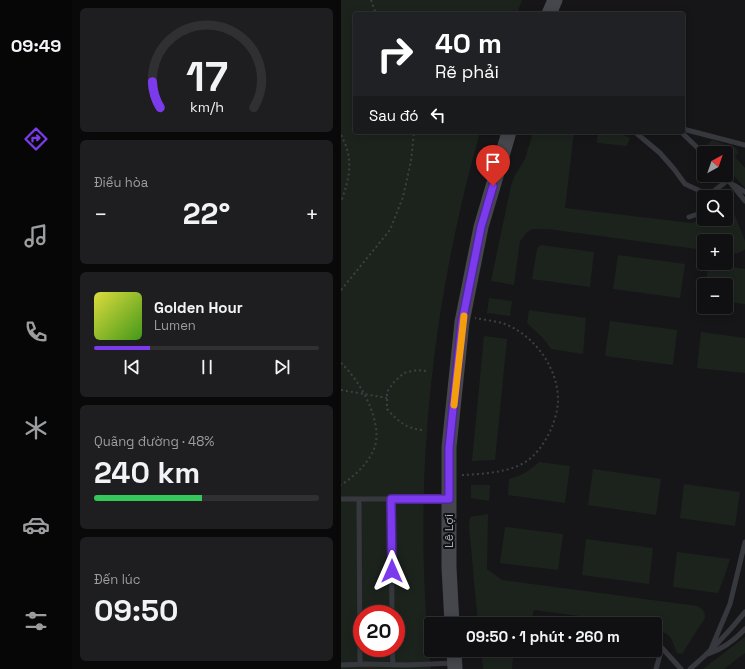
<!DOCTYPE html>
<html lang="vi">
<meta charset="utf-8">
<style>
:root{--surface:#101012;--page:#1e1e20;--text:#f1f3f6;--muted:#9c9d9f;--line:#303032;--accent:#7c3aed}
body{margin:0;font-family:"Space Grotesk",sans-serif;background:var(--page);color:var(--text);height:100vh;display:flex;flex-direction:column;font-size:15px;white-space:nowrap}
*{box-sizing:border-box;margin:0}
p{font-size:13px;color:var(--muted)}
.icon{flex:none;width:22px;height:22px;fill:none;stroke:currentColor;stroke-width:2;stroke-linecap:round;stroke-linejoin:round}
.map{position:relative;flex:1;overflow:hidden}
.details{display:flex;flex-direction:column;gap:8px;padding:8px;background:#09090a;width:269px}
.details>*{flex:none}
.hud{position:absolute;left:12px;top:12px;width:332px;height:122px;border-radius:4px;box-shadow:0 2px 10px #0003,0 0 0 1px var(--line);background:#202124;color:#fff;overflow:hidden}
.needle{width:26px;rotate:40deg}
.tools{position:absolute;left:356px;top:146px;display:grid;gap:8px}
.tools a{display:grid;place-items:center;width:36px;height:36px;border-radius:4px;background:var(--surface);box-shadow:0 2px 10px #0003,0 0 0 1px var(--line);font-size:20px}
.speed{position:absolute;left:12px;top:605px;display:flex;gap:8px;font-size:20px;font-weight:700;text-align:center}
.speed>*{display:grid;place-content:center;width:52px;height:52px;border-radius:50%;background:var(--surface);box-shadow:0 2px 10px #0003,0 0 0 1px var(--line);line-height:1}
.speed .limit{border:6px solid #d22;background:#fff;color:#111}
.pin{position:absolute;display:grid;place-items:center;width:34px;height:34px;color:#fff;margin:-41px -17px;border-radius:50% 50% 50% 0;rotate:-45deg;box-shadow:0 0 4px #0007}
.pin .icon{rotate:45deg}
.me{position:absolute;width:44px;margin:-22px;rotate:0deg;stroke-linejoin:round;filter:drop-shadow(0 0 3px #0008)}
.turn{display:flex;align-items:center;gap:14px;height:84px;padding:0 16px;font-size:18px}
.turn .icon{width:52px;height:52px;stroke-width:2.5}
.turn b{display:block;font-size:28px;line-height:34px}
.then{display:flex;align-items:center;height:38px;padding:0 16px;background:#0003;gap:8px;font-size:15px}
.big{font-size:30px;font-weight:700;line-height:1.1}
.details .tile{flex:1;display:flex;flex-direction:column;justify-content:center;gap:6px;min-width:0;padding:0 14px;border-radius:6px;background:var(--page)}
.details .dial{align-items:center;gap:0}
.dial svg{height:104px;overflow:visible;fill:none;stroke:var(--line);stroke-width:7;stroke-linecap:round;text-anchor:middle}
.dial text{fill:var(--text);stroke:none}
.song{display:flex;align-items:center;gap:12px}
.cover{width:48px;height:48px;border-radius:6px;background:linear-gradient(135deg,hsl(60 70% 55%),hsl(100 70% 35%))}
.played{height:4px;border-radius:2px;background:linear-gradient(90deg,var(--accent) 25%,var(--line) 25%)}
.keys{display:flex;justify-content:space-around;direction:ltr}
.heat{display:flex;justify-content:space-between;align-items:center;font-size:22px;direction:ltr}
.charge{height:6px;border-radius:3px;background:linear-gradient(90deg,#34c759 48%,var(--line) 0)}
.trip{position:absolute;left:83px;top:617px;width:238px;height:40px;border-radius:4px;background:var(--surface);box-shadow:0 2px 10px #0003,0 0 0 1px var(--line);font-weight:700;line-height:40px;text-align:center}
main{display:flex;flex:1;min-height:0}
.dock{display:flex;flex-direction:column;width:72px;justify-content:space-around;align-items:center;background:#060607;color:var(--muted)}
.dock .icon{width:28px;height:28px}
.dock .current{color:var(--accent)}
.dock b{font-size:18px;color:var(--text)}
.map>svg:first-child{display:block}
.green{fill:#1c231d;fill-rule:evenodd}
.lines{fill:none;stroke-linecap:round;stroke-linejoin:round}
.path{stroke:#3d3f44;stroke-width:2;stroke-dasharray:2 3;stroke-linecap:butt}
.service{stroke:#37383d;stroke-width:5}
.secondary{stroke:#45474d;stroke-width:15}
.route-casing{stroke:#51269a;stroke-width:10}
.route{stroke:#7c3aed;stroke-width:7}
.slow{stroke:#f59e0b;stroke-width:7}
.labels{text-anchor:middle;stroke-width:4;stroke-linejoin:round;paint-order:stroke}
.street-label{font-size:12px;fill:#a8adb8;stroke:#111113}
</style>
<main>
<nav class="dock">
<b>09:49</b>
<svg class="icon current" aria-label="directions" viewBox="0 0 24 24"><path d="M12 3l9 9-9 9-9-9zM9 14v-3h6M13 9l2 2-2 2"/></svg>
<svg class="icon" aria-label="music" viewBox="0 0 24 24"><path d="M9 18V5l10-2v13"/><circle cx="6" cy="18" r="3"/><circle cx="16" cy="16" r="3"/></svg>
<svg class="icon" aria-label="phone" viewBox="0 0 24 24"><path d="M5 4h4l2 5-3 2q2 4 5 5l2-3 5 2v4C11 20 4 13 5 4z"/></svg>
<svg class="icon" aria-label="climate" viewBox="0 0 24 24"><path d="M12 3v18M4 7l16 10M4 17L20 7"/></svg>
<svg class="icon" aria-label="car" viewBox="0 0 24 24"><path d="M5 17H2v-5l4-1 3-4h7l3 4 3 1v5h-3M9 17h6M6 11h13"/><circle cx="7" cy="17" r="2"/><circle cx="17" cy="17" r="2"/></svg>
<svg class="icon" aria-label="filters" viewBox="0 0 24 24"><path d="M4 7h16M4 17h16"/><circle cx="9" cy="7" r="2"/><circle cx="15" cy="17" r="2"/></svg>
</nav>
<section class="details">
<div class="tile dial"><svg viewBox="0 0 100 80">
<path d="M14 69A42 42 0 1 1 86 69"/>
<path d="M14 69A42 42 0 0 1 8 49" stroke="#7c3aed"/>
<text x="50" y="56" font-size="32" font-weight="700">17</text>
<text x="50" y="72" font-size="11">km/h</text>
</svg></div>
<div class="tile"><p>Điều hòa</p>
<div class="heat"><a>−</a><b class="big">22°</b><a>+</a></div>
</div>
<div class="tile">
<div class="song"><i class="cover"></i><div><b>Golden Hour</b><p>Lumen</p></div></div>
<div class="played"></div>
<div class="keys"><svg class="icon" aria-label="previous" viewBox="0 0 24 24"><path d="M18 5L8 12l10 7zM5 5v14"/></svg><svg class="icon" aria-label="pause" viewBox="0 0 24 24"><path d="M8 5v14M16 5v14"/></svg><svg class="icon" aria-label="next" viewBox="0 0 24 24"><path d="M6 5l10 7-10 7zM19 5v14"/></svg></div>
</div>
<div class="tile"><p>Quãng đường · 48%</p><b class="big">240 km</b><div class="charge"></div></div>
<div class="tile"><p>Đến lúc</p><b class="big">09:50</b></div>
</section>
<div class="map">
<svg width="404" height="669" viewBox="0 0 404 669">
<rect width="100%" height="100%" fill="#161618"/>
<path class="green" d="M0,0H181L176,14H14V132H139C90,305 70,490 90,669H0ZM21,614H55V648H21Z
M192,132H233L224,208L350,223L363,219H385V197H378L381,196L387,198L404,241V249C399,254 392,254 385,253V241H363V250L207,229H191L186,232L179,241L173,285L150,281L170,186L173,177L184,159Z
M257,132H277L289,138L286,146L256,143Z
M371,140L395,148L397,153L394,157L404,168V188L385,167V153H373L367,146V144Z
M200,245L253,252L249,287L191,279L196,249Z
M277,255L344,264L339,298L272,289Z
M367,263L404,269V304L385,302V285H365Z
M148,298L171,301L169,316L146,313Z
M188,310L245,318L242,354L210,349L202,338L186,323Z
M269,321L336,330L332,365L264,356Z
M360,332L404,338V373L356,368Z
M143,336L166,339L154,460L131,461Z
M198,462L229,466L224,503L167,495L168,479C181,476 189,470 198,462Z
M252,469L320,479L315,515L247,505Z
M343,484L399,492L394,526L339,518Z
M130,485H149L148,501L130,498Z
M147,514L146,569L161,580L356,606C362,609 364,611 364,618L341,654L336,653C330,639 332,633 314,631V624H299L193,610L191,619L177,616L176,624H137L128,526L129,517Z
M164,527L222,534L217,570L159,563Z
M245,539L312,548L308,584L241,575Z
M336,552L389,559L384,575L377,593L332,587Z
M404,637V653L383,669H362Z
M140,650H173L171,669H142Z"/>
<g class="lines">
<path class="path" d="M30,0L35,14
M0,135C13,159 9,177 0,202
M0,290L49,230L62,197L70,161L73,132
M0,363C19,380 45,426 32,451C26,465 12,477 0,485
M0,390L46,398
M81,430C64,428 57,421 46,409V392L53,382L63,373L76,370L85,371
M121,475C140,474 163,473 181,464C195,457 205,441 211,427C214,419 217,409 217,400C217,368 194,336 164,324C155,321 144,320 134,318"/>
<path class="service" d="M342,129L404,145
M294,132L319,153L333,169L344,184L368,195
M340,132L363,154
M383,175L404,201
M393,185L404,192
M368,197V195L387,180
M348,217L357,214L363,209
M0,499H107
M18,499L19,664
M50,499L51,614
M51,648L52,665
M321,648L340,669
M370,649L389,604L404,542
M367,654C381,649 394,640 404,629
M0,665L25,664L66,665L113,663
M315,669L321,648
M349,669C369,652 387,633 404,612"/>
<path class="secondary" d="M208,14L214,0
M111,624L108,567V447L121,322L140,227L168,132
M113,650L114,669"/>
</g>
<g class="lines">
<g class="route-casing">
<path id="route" d="M51,571L50,499H108V448L121,322L140,227L152,186"/>
</g>
<use href="#route" class="route"/>
<path class="slow" d="M113,405L123,316"/>
</g>
<g class="labels">
<g class="street-label">
<text transform="translate(108 531) rotate(-90)" y="4">Lê Lợi</text>
</g>
</g>
</svg>
<div class="tools">
<a><svg class="needle" viewBox="-14 -14 28 28"><path d="M0-13l5 13h-10z" fill="#e53935"/><path d="M0 13l5-13h-10z" fill="#9c9d9f"/></svg></a>
<a><svg class="icon" aria-label="search" viewBox="0 0 24 24"><circle cx="10" cy="10" r="6"/><path d="M15 15l6 6"/></svg></a>
<a>+</a>
<a>−</a>
</div>
<div class="speed"><div class="limit">20</div></div>
<div class="pin" style="left:152px;top:186px;background:#d93025"><svg class="icon" aria-label="arrive" viewBox="0 0 24 24"><path d="M6 21V4h12l-3 4 3 4H6"/></svg></div>
<svg class="me" style="left:51px;top:571px" viewBox="-20 -20 40 40"><path d="M0-17L14 15 0 8-14 15z" fill="#7c3aed" stroke="#fff" stroke-width="4"/></svg>
<div class="trip">09:50 · 1 phút · 260 m</div>
<div class="hud">
<div class="turn"><svg class="icon" aria-label="right" viewBox="0 0 24 24"><path d="M7 20v-9h11M14 6l5 5-5 5"/></svg><div><b>40 m</b>Rẽ phải</div></div>
<div class="then">Sau đó<svg class="icon" aria-label="left" viewBox="0 0 24 24"><path d="M17 20v-9H6M10 6l-5 5 5 5"/></svg></div>
</div>
</div>
</main>
